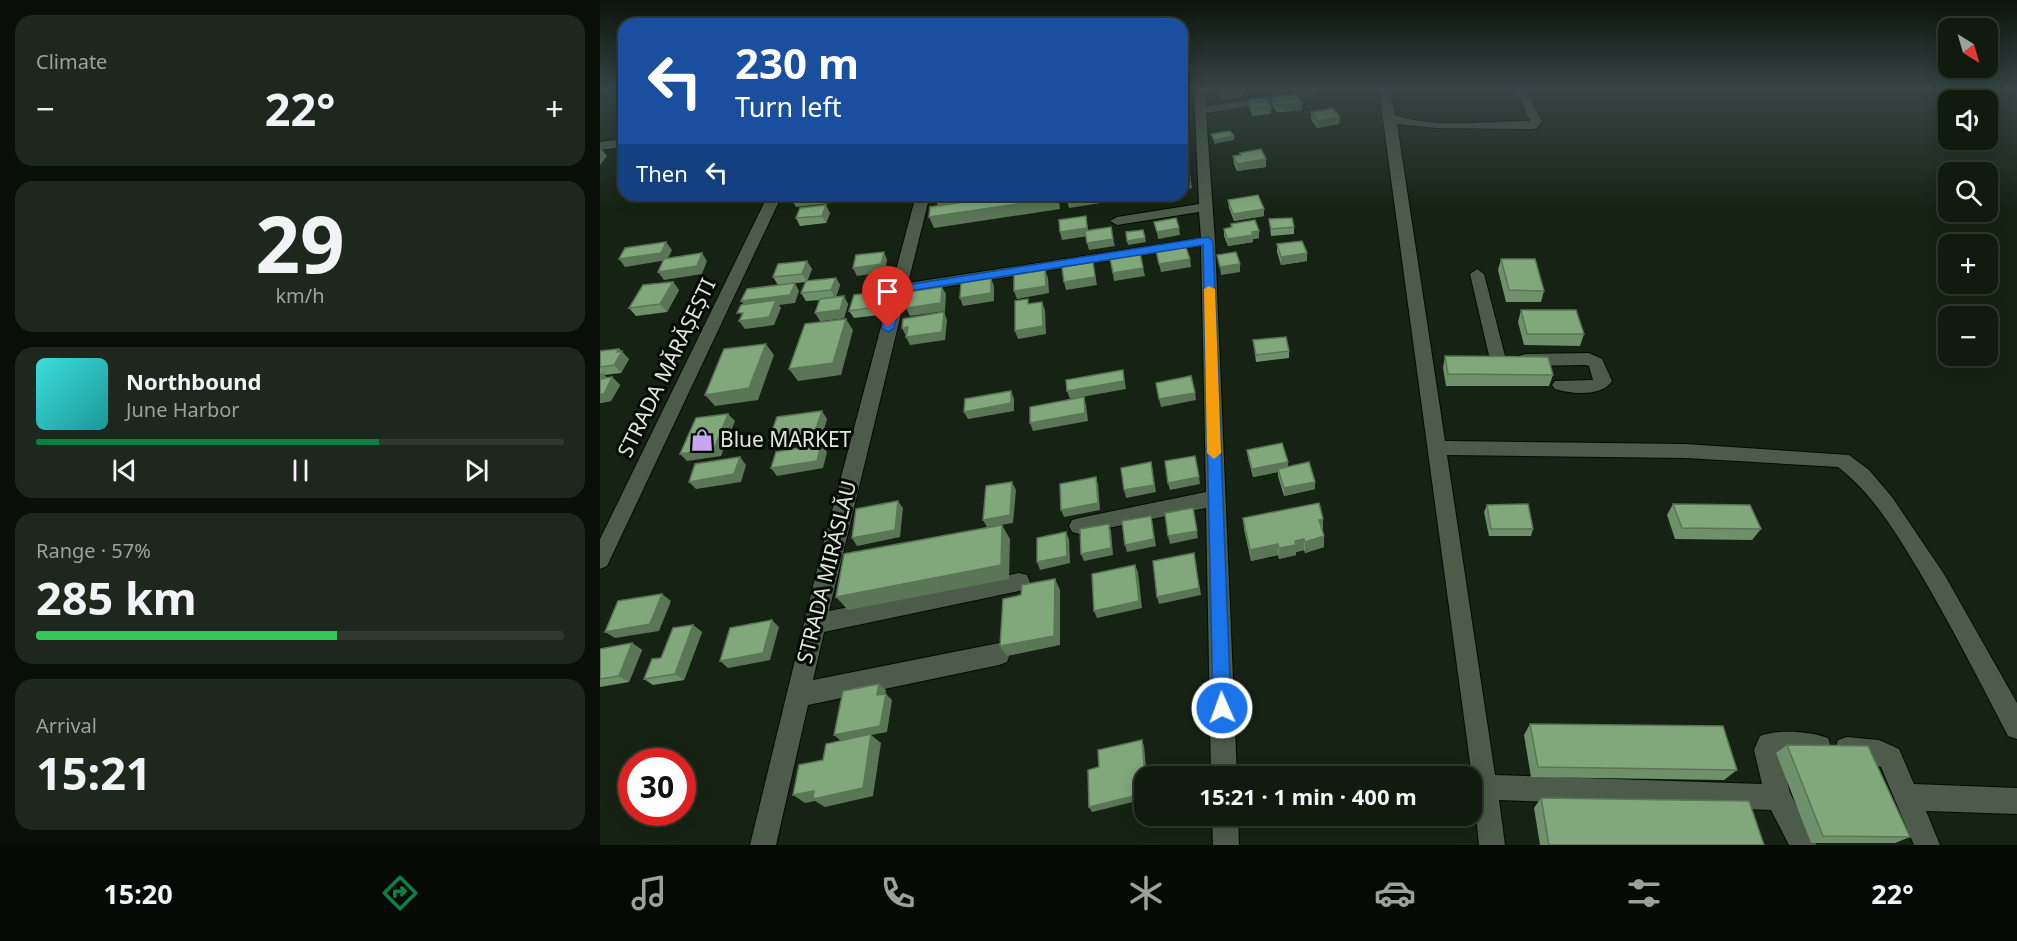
<!DOCTYPE html>
<meta charset="utf-8">
<style>
:root{--surface:#101a0f;--page:#1e271d;--text:#f1f3f6;--muted:#9ca19e;--line:#30382f;--accent:#0b8043}
body{margin:0;font-family:"Noto Sans",sans-serif;background:var(--page);color:var(--text);height:100vh;display:flex;flex-direction:column;font-size:22px;white-space:nowrap}
*{box-sizing:border-box;margin:0}
p{font-size:20px;color:var(--muted)}
.icon{flex:none;width:33px;height:33px;fill:none;stroke:currentColor;stroke-width:2;stroke-linecap:round;stroke-linejoin:round}
.map{position:relative;flex:1;overflow:hidden}
.drawer{display:flex;flex-direction:column;gap:15px;padding:15px;background:#090e08;width:600px}
.drawer>*{flex:none}
.banner{position:absolute;left:18px;top:18px;width:570px;height:183px;border-radius:18px;box-shadow:0 3px 15px #0003,0 0 0 2px var(--line);background:#1a4fa0;color:#fff;overflow:hidden}
.needle{width:39px;rotate:143deg}
.tools{position:absolute;left:1338px;top:18px;display:grid;gap:12px}
.tools a{display:grid;place-items:center;width:60px;height:60px;border-radius:12px;background:var(--surface);box-shadow:0 3px 15px #0003,0 0 0 2px var(--line);font-size:30px}
.speed{position:absolute;left:18px;top:748px;display:flex;gap:12px;font-size:30px;font-weight:700;text-align:center}
.speed>*{display:grid;place-content:center;width:78px;height:78px;border-radius:50%;background:var(--surface);box-shadow:0 3px 15px #0003,0 0 0 2px var(--line);line-height:1}
.speed .limit{border:9px solid #d22;background:#fff;color:#111}
.pin{position:absolute;display:grid;place-items:center;width:51px;height:51px;color:#fff;margin:-62px -26px;border-radius:50% 50% 50% 0;rotate:-45deg;box-shadow:0 0 6px #0007}
.pin .icon{rotate:45deg}
.me{position:absolute;width:66px;margin:-33px;rotate:358deg;stroke-linejoin:round;filter:drop-shadow(0 0 4px #0008)}
.turn{display:flex;align-items:center;gap:21px;height:126px;padding:0 18px;font-size:27px}
.turn .icon{width:78px;height:78px;stroke-width:2.5}
.turn b{display:block;font-size:42px;line-height:51px}
.then{display:flex;align-items:center;height:57px;padding:0 18px;background:#0003;gap:12px;font-size:22px}
.big{font-size:45px;font-weight:700;line-height:1.1}
.drawer .tile{flex:1;display:flex;flex-direction:column;justify-content:center;gap:9px;min-width:0;padding:0 21px;border-radius:18px;background:var(--page)}
.drawer .dial{align-items:center;gap:0}
.dial b{font-size:78px;line-height:1}
.song{display:flex;align-items:center;gap:18px}
.cover{width:72px;height:72px;border-radius:9px;background:linear-gradient(135deg,hsl(180 70% 55%),hsl(180 70% 35%))}
.played{height:6px;border-radius:3px;background:linear-gradient(90deg,var(--accent) 65%,var(--line) 65%)}
.keys{display:flex;justify-content:space-around;direction:ltr}
.heat{display:flex;justify-content:space-between;align-items:center;font-size:33px;direction:ltr}
.charge{height:9px;border-radius:4px;background:linear-gradient(90deg,#34c759 57%,var(--line) 0)}
.trip{position:absolute;left:534px;top:766px;width:348px;height:60px;border-radius:18px;background:var(--surface);box-shadow:0 3px 15px #0003,0 0 0 2px var(--line);font-weight:700;line-height:60px;text-align:center}
.tabs{display:flex;height:96px;justify-content:space-around;align-items:center;background:#060a06;color:var(--muted)}
.tabs .icon{width:42px;height:42px}
.tabs .on{color:var(--accent)}
.tabs b{font-size:27px;color:var(--text)}
main{display:flex;flex:1;min-height:0}
.map>svg:first-child{display:block}
.lines{fill:none;stroke-linecap:round;stroke-linejoin:round}
.minor-casing{stroke:#030c02;stroke-width:2}
.minor{fill:#4c5b4a;fill-rule:evenodd}
.wall{fill:#6e906a}
.shaded-wall{fill:#5a7656}
.building{fill:#80a87b;stroke:#5a7656;stroke-width:1.5}
.route{fill:#1a73e8;stroke:#114b97;stroke-width:1.5}
.slow{fill:#f59e0b}
.labels{text-anchor:middle;stroke-width:6;stroke-linejoin:round;paint-order:stroke}
.street-label{font-size:21px;fill:#e0e8de;stroke:#050a05}
.poi-label{font-size:21px;fill:#e0e8de;stroke:#050a05;text-anchor:start}
</style>
<main>
<section class="drawer">
<div class="tile"><p>Climate</p>
<div class="heat"><a>−</a><b class="big">22°</b><a>+</a></div>
</div>
<div class="tile dial"><b>29</b><p>km/h</p></div>
<div class="tile">
<div class="song"><i class="cover"></i><div><b>Northbound</b><p>June Harbor</p></div></div>
<div class="played"></div>
<div class="keys"><svg class="icon" aria-label="previous" viewBox="0 0 24 24"><path d="M18 5L8 12l10 7zM5 5v14"/></svg><svg class="icon" aria-label="pause" viewBox="0 0 24 24"><path d="M8 5v14M16 5v14"/></svg><svg class="icon" aria-label="next" viewBox="0 0 24 24"><path d="M6 5l10 7-10 7zM19 5v14"/></svg></div>
</div>
<div class="tile"><p>Range · 57%</p><b class="big">285 km</b><div class="charge"></div></div>
<div class="tile"><p>Arrival</p><b class="big">15:21</b></div>
</section>
<div class="map">
<svg width="1417" height="845" viewBox="0 0 1417 845">
<rect width="100%" height="100%" fill="#162314"/>
<g class="lines">
<g class="minor-casing">
<path id="minor" d="M594,90H604L606,106L712,91L718,94L712,97L606,113L615,241L637,777H611L606,508L479,534L472,532L469,526L472,520L479,518L606,492L601,246L306,293L229,611L419,573L427,575L430,582L427,589L419,591L224,632L213,680L399,643L407,646L410,654L407,662L399,665L208,705L176,845H150L223,545L316,195H330L308,283L601,238L599,212L517,225L510,221L517,217L599,204Z
M779,90H789L795,115C833,129 889,121 930,121L916,90H926L942,121L938,127L934,129L837,128L797,124L845,441L1085,444L1249,455L1269,470L1292,497L1344,574L1417,703V739L1408,736C1379,680 1351,625 1319,571C1296,533 1273,494 1238,467L1085,458L847,455L895,775L1162,784L1154,750L1160,736C1178,729 1210,731 1228,738L1231,747L1228,756L1219,759L1181,758L1190,793L1217,845H1189L1171,810L899,800L905,845H879L872,777Z
M24,139V147L0,150V142Z
M168,195H182L7,566L0,569V539Z
M877,269L884,274L906,360L904,364H892L890,360L870,274Z
M989,353L1002,359L1012,381C1002,397 971,394 955,389L952,385L955,381L993,380L989,366L986,365L925,366L919,364L917,360L919,356L925,354Z
M1247,737L1279,740L1299,749L1314,784L1417,788V814L1326,811L1340,845H1314L1281,767L1238,758L1235,749L1238,740Z
M612,816H638L639,845H613Z"/>
</g>
<use href="#minor" class="minor"/>
</g>
<path class="wall" d="M619,90H642V96L623,99L619,93Z
M671,97L702,110L684,112H676L672,104Z
M648,99L671,107V114L652,116L649,106Z
M711,112L739,124L717,128L711,119Z
M640,153L666,159V167L637,171L634,164L633,156L640,155Z
M628,200L664,216L634,221L629,208Z
M230,213L226,223L200,226L196,218Z
M669,219L694,227V234L671,236Z
M631,224L659,231V238L653,239V242L628,246L624,236V229L631,228Z
M677,244L707,253V261L681,265L677,252Z
M901,259L944,291L941,302H906L898,270Z
M212,269L207,281L236,278L240,285L236,297L248,304L244,318L220,321V300L206,301L201,293L206,282L178,285L173,277Z
M73,282L79,290L67,312L36,316L29,308Z
M283,300L279,315L254,318L249,311Z
M921,310L984,334L980,346L924,345L918,322Z
M653,340L689,351V358L656,362Z
M19,349L29,359L21,373L4,375L7,378L12,377L20,385L11,401L0,403V351Z
M845,356L953,375L949,386H846L843,368Z
M227,419L220,441L175,447L169,440Z
M647,450L688,467L715,489L684,496L678,476V472L653,477L648,458Z
M1073,504L1161,529L1152,540L1075,539L1067,515Z
M887,505L933,529L931,536H889L884,512Z
M643,518L723,530H722L724,547L705,553L704,550L696,552V555L679,559L678,555L651,561L644,529Z
M93,625L102,632L84,680L53,685L44,679L61,658Z
M32,643L42,650L29,682L0,687V649Z
M930,724L1137,770L1124,780L931,777L924,735Z
M1187,745L1310,837L1295,843H1211L1176,753Z
M941,798L1164,845H940L934,808Z"/>
<path class="shaded-wall" d="M638,90H642V96L623,99L622,92Z
M702,103V110L684,112V105Z
M740,117L739,124L717,128V121Z
M634,136V140L614,144V140Z
M1,148L7,156L0,165V150Z
M666,159V167L637,171V164Z
M582,164H587L588,171L582,172Z
M590,177L592,188L582,190V179Z
M233,195H241L239,202L196,207L192,200Z
M267,195H301L269,199Z
M358,195H368V202L338,206L335,198Z
M456,195H457L459,200L460,209L334,228L329,217Z
M478,195H551L469,208L466,197Z
M226,205L230,213L226,223L222,216Z
M664,209V216L634,221L633,214Z
M486,216L489,236L462,240L460,232Z
M579,228L580,235L558,239L557,232Z
M659,231V238L653,239V242L628,246L627,239Z
M545,238L546,242L528,245L527,241Z
M513,239L515,246L489,250L487,243Z
M66,242L72,250L67,260L25,267L19,259Z
M284,252L287,260L285,272L257,276L253,268Z
M102,253L107,261L102,274L64,280L58,272Z
M707,253V261L681,265V257Z
M590,259L591,267L561,272L559,264Z
M207,261L212,269L207,282L202,274Z
M493,262L497,285L466,290L464,282Z
M640,264V272L621,275L620,267Z
M543,268L545,276L514,281L513,273Z
M445,270L448,278L449,293L417,299L414,291Z
M236,278L240,285L235,298L231,290Z
M391,278L394,286V301L363,306L360,298Z
M73,282L79,290L67,312L60,304Z
M195,283L199,291L195,303L179,305L181,308L174,325L145,329L139,321L147,309L141,301Z
M342,287L346,294L345,311L310,316L306,308Z
M279,292L283,300L279,315L275,307Z
M244,296L248,304L244,318L220,321L215,313Z
M442,302L445,310L446,334L418,339L415,331Z
M344,312L347,320L345,340L310,345L306,337Z
M246,319L253,330L241,375L198,381L189,369Z
M308,327L312,335L306,336L302,328Z
M166,344L174,355L158,400L115,406L105,395Z
M19,349L29,359L21,373L14,365L17,352Z
M523,370L526,389L470,399L467,391Z
M0,373L2,376L3,374L10,381L12,377L20,385L11,401L0,403Z
M411,391L414,399V411L368,419L364,412Z
M595,393L596,400L561,407L559,399Z
M484,397L486,405L488,421L433,431L430,423Z
M222,411L227,419L220,441L214,434Z
M128,414L135,421L121,456L87,461L80,454Z
M221,444L227,452L223,468L177,476L171,468Z
M140,457L146,465L141,482L96,489L89,482Z
M551,462L556,492L526,498L524,490Z
M688,462V470L678,469V472L653,477L652,469Z
M496,477L498,484L500,510L464,517L461,510Z
M599,477L600,484L570,490L568,483Z
M412,482L416,490L413,523L387,527L383,520Z
M715,482V489L684,496V488Z
M298,501L303,508L300,537L257,546L252,538Z
M593,508L598,538L570,544L568,536Z
M551,516L556,546L527,552L525,545Z
M723,519V530L719,531V520Z
M509,524L511,531L513,555L484,561L481,554Z
M402,525L410,539L409,579L248,610L236,597Z
M466,532L469,539L470,563L440,570L437,562Z
M724,536V547L705,553V542Z
M704,539V550L696,552V555L679,559V548L695,541Z
M678,544V555L651,561L650,550Z
M594,553L601,595L559,604L557,597Z
M535,565L538,572L542,608L497,618L494,611Z
M455,579L460,590V645L407,656L400,646Z
M62,594L71,601L59,631L15,638L5,632Z
M172,620L179,627L170,660L128,668L120,661Z
M93,625L102,632L84,680L75,674Z
M32,643L42,650L29,682L19,676Z
M279,684L286,690L284,701L277,695Z
M286,694L292,700L287,732L271,735L281,743L273,796L225,807L215,801L205,803L193,795L241,741L234,735Z
M542,740L544,746L547,777H545Z
M544,778V784L536,786L537,801L492,812L489,807L533,780Z"/>
<path class="building" d="M621,90H638L622,92Z
M696,94L702,103L684,105L675,104L671,97Z
M668,98L671,107L651,109L648,99Z
M733,108L740,117L717,121L711,112Z
M630,131L634,136L614,140L611,134Z
M661,149L666,159L637,164L633,156L641,155L640,153Z
M582,152H583L587,164H582Z
M587,168L590,177L582,179V169Z
M194,195H233L192,200Z
M336,195H358L335,198Z
M414,195H456L457,198L329,217L330,207Z
M466,195H478L466,197Z
M658,195L664,209L633,214L628,200Z
M226,205L222,216L196,218L200,208Z
M486,216L487,228L460,232L459,220Z
M576,218L579,228L557,232L554,222Z
M692,218L694,227L671,229L669,219Z
M655,220L659,231L652,232L653,235L627,239L624,229L632,227L631,224Z
M511,227L513,239L487,243L485,231Z
M543,230L545,238L527,241L526,232Z
M702,241L707,253L681,257L677,244Z
M66,242L61,253L19,259L25,248Z
M585,245L590,259L559,264L556,250Z
M284,252L281,264L253,268L256,255Z
M636,252L640,264L620,267L617,255Z
M102,253L97,266L58,272L64,259Z
M540,253L543,268L513,273L510,258Z
M901,259H935L944,291L909,290Z
M207,261L202,274L173,277L178,264Z
M493,262L495,277L464,282L462,267Z
M445,270L446,286L414,291V275Z
M236,278L231,290L201,293L206,281Z
M391,278V293L360,298L361,283Z
M73,282L60,304L29,308L43,285Z
M195,283L190,295L141,301L147,289Z
M342,287L341,303L306,308L308,292Z
M279,292L275,307L249,311L254,295Z
M244,296L240,310L215,313L220,299Z
M428,299V304L442,302L443,326L415,331V301Z
M176,300L169,317L139,321L143,313H137L141,305Z
M921,310H976L984,334H927Z
M344,312L342,332L306,337L308,327L302,328L303,319Z
M246,319L233,363L189,369L205,324Z
M686,337L689,351L656,355L653,340Z
M166,344L149,388L105,395L124,349Z
M19,349L17,352L22,351L14,365L0,367V351Z
M845,356L948,357L953,375L848,374Z
M523,370L524,381L467,391L466,380Z
M3,374L1,379L12,377L4,394H0V375Z
M591,376L595,393L559,399L556,383Z
M411,391V403L364,412L365,399Z
M484,397L485,413L430,423V407Z
M222,411L214,434L169,440L177,417Z
M128,414L114,449L80,454L96,418Z
M682,443L688,462L652,469L647,450Z
M221,444L217,461L171,468L176,452Z
M595,456L599,477L568,483L565,461Z
M140,457L134,474L89,482L95,464Z
M551,462L554,485L524,490L521,468Z
M709,462L715,482L684,488L678,469Z
M496,477L498,503L461,510L460,484Z
M412,482L410,515L383,520L386,486Z
M298,501L295,530L252,538L256,509Z
M719,503L723,519L719,520L724,536L705,542L704,539L695,541L696,545L679,548L678,544L650,550L643,518Z
M928,504L933,529H891L887,505Z
M1073,504L1150,505L1161,529L1082,528Z
M593,508L597,531L568,536L565,513Z
M551,516L554,539L525,545L522,521Z
M509,524L511,548L481,554L480,529Z
M402,525L401,565L236,597L244,554Z
M466,532L467,556L437,562V538Z
M594,553L599,588L557,597L553,561Z
M535,565L539,601L494,611L492,574Z
M455,579L454,636L400,646L403,599L421,595L422,585Z
M62,594L50,624L5,632L18,601Z
M172,620L163,653L120,661L130,628Z
M93,625L75,674L44,679L52,659L61,658L73,628Z
M32,643L19,676L0,679V649Z
M279,684L277,695L286,694L280,726L234,735L243,691Z
M930,724L1123,726L1137,770L938,767Z
M271,734L263,788L213,799L214,791L193,795L199,765L223,760L226,744Z
M542,740L545,777L533,780L534,796L489,807L488,770L499,767L498,750Z
M1187,745L1268,746L1310,837L1223,836Z
M941,798L1149,801L1164,845H949Z"/>
<linearGradient id="sky" x2="0" y2="1"><stop stop-color="#0c130b"/><stop offset="0.43" stop-color="#364545"/><stop offset="1" stop-color="#364545" stop-opacity="0"/></linearGradient>
<rect width="1417" height="208" fill="url(#sky)"/>
<path class="route" d="M608,237L613,241L631,708L628,714L622,717L615,714L613,708L603,245L303,292L294,328L288,332L282,328L294,287Z"/>
<path class="slow" d="M609,286L615,289L621,453L614,459L607,453L604,289Z"/>
<defs>
<g id="shop-bare" transform="scale(1.8)"><path d="M-5-2.5h2.3a2.7 3.5 0 0 1 5.4 0H5L5.5 6h-11ZM-1.5-2.5h3a1.5 2.3 0 0 0-3 0Z" fill="#c7a6ef" stroke="#050a05" stroke-width="2.5" paint-order="stroke"/></g>
</defs>
<g fill-rule="evenodd">
<use href="#shop-bare" x="102" y="440"/>
</g>
<g class="labels">
<g class="street-label">
<text transform="translate(67 368) rotate(-64)" y="7">STRADA MĂRĂȘEȘTI</text>
<text transform="translate(227 572) rotate(-76)" y="7">STRADA MIRĂSLĂU</text>
</g>
<g class="poi-label">
<text x="120" y="447">Blue MARKET</text>
</g>
</g>
</svg>
<div class="tools">
<a><svg class="needle" viewBox="-14 -14 28 28"><path d="M0-13l5 13h-10z" fill="#e53935"/><path d="M0 13l5-13h-10z" fill="#9ca19e"/></svg></a>
<a><svg class="icon" aria-label="sound" viewBox="0 0 24 24"><path d="M4 9h4l5-4v14l-5-4H4zM17 9q2 3 0 6"/></svg></a>
<a><svg class="icon" aria-label="search" viewBox="0 0 24 24"><circle cx="10" cy="10" r="6"/><path d="M15 15l6 6"/></svg></a>
<a>+</a>
<a>−</a>
</div>
<div class="speed"><div class="limit">30</div></div>
<div class="pin" style="left:288px;top:328px;background:#d93025"><svg class="icon" aria-label="arrive" viewBox="0 0 24 24"><path d="M6 21V4h12l-3 4 3 4H6"/></svg></div>
<svg class="me" style="left:622px;top:708px" viewBox="-20 -20 40 40"><circle r="17" fill="#1a73e8" stroke="#fff" stroke-width="3"/><path d="M0-11L8 9 0 5-8 9z" fill="#fff"/></svg>
<div class="trip">15:21 · 1 min · 400 m</div>
<div class="banner">
<div class="turn"><svg class="icon" aria-label="left" viewBox="0 0 24 24"><path d="M17 20v-9H6M10 6l-5 5 5 5"/></svg><div><b>230 m</b>Turn left</div></div>
<div class="then">Then<svg class="icon" aria-label="left" viewBox="0 0 24 24"><path d="M17 20v-9H6M10 6l-5 5 5 5"/></svg></div>
</div>
</div>
</main>
<nav class="tabs">
<b>15:20</b>
<svg class="icon on" aria-label="directions" viewBox="0 0 24 24"><path d="M12 3l9 9-9 9-9-9zM9 14v-3h6M13 9l2 2-2 2"/></svg>
<svg class="icon" aria-label="music" viewBox="0 0 24 24"><path d="M9 18V5l10-2v13"/><circle cx="6" cy="18" r="3"/><circle cx="16" cy="16" r="3"/></svg>
<svg class="icon" aria-label="phone" viewBox="0 0 24 24"><path d="M5 4h4l2 5-3 2q2 4 5 5l2-3 5 2v4C11 20 4 13 5 4z"/></svg>
<svg class="icon" aria-label="climate" viewBox="0 0 24 24"><path d="M12 3v18M4 7l16 10M4 17L20 7"/></svg>
<svg class="icon" aria-label="car" viewBox="0 0 24 24"><path d="M5 17H2v-5l4-1 3-4h7l3 4 3 1v5h-3M9 17h6M6 11h13"/><circle cx="7" cy="17" r="2"/><circle cx="17" cy="17" r="2"/></svg>
<svg class="icon" aria-label="filters" viewBox="0 0 24 24"><path d="M4 7h16M4 17h16"/><circle cx="9" cy="7" r="2"/><circle cx="15" cy="17" r="2"/></svg>
<b>22°</b>
</nav>
